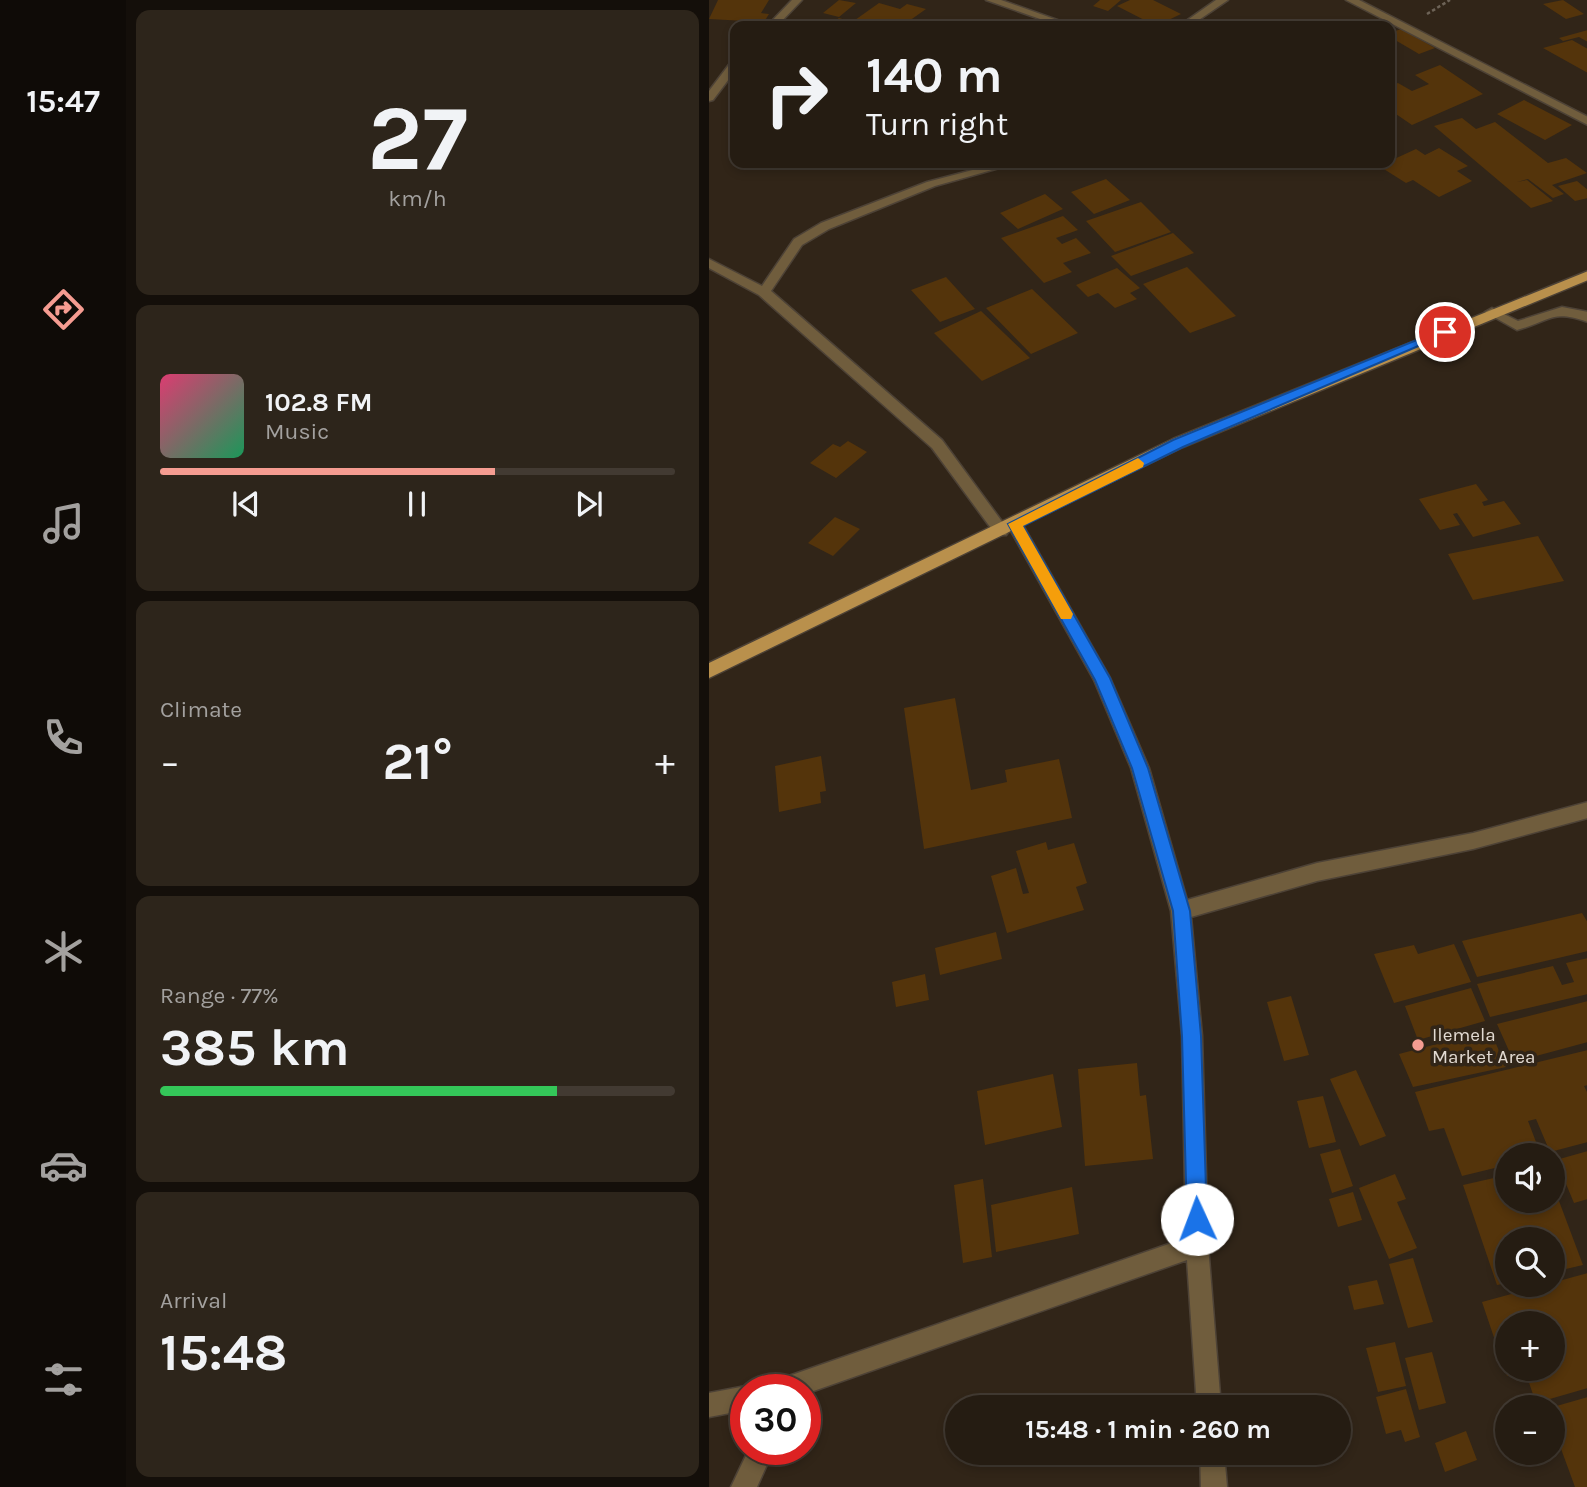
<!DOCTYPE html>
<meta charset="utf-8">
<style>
:root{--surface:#251c12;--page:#2d251b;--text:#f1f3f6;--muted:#a3a19f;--line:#423a32;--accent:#f59c91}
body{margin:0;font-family:Karla,sans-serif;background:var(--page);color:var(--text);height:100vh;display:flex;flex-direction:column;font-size:26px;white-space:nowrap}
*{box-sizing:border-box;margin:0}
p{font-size:23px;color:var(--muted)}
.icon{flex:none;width:38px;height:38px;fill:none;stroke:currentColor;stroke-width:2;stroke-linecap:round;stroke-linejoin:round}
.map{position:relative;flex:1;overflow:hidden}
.drawer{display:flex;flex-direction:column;gap:10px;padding:10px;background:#140f0a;width:583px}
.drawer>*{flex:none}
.hud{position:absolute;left:21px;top:21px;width:665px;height:147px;border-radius:14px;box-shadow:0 4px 10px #0003,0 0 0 2px var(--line);background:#251c12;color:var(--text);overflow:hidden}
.fabs{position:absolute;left:786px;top:1143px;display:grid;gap:14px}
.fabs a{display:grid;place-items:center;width:70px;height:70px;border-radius:50%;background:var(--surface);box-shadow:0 4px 10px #0003,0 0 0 2px var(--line);font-size:35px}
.speed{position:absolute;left:21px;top:1374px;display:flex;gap:14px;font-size:35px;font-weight:700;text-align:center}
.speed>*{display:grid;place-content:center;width:91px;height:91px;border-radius:50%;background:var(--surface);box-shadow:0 4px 10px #0003,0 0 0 2px var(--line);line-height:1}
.speed .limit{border:10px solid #d22;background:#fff;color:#111}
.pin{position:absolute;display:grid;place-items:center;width:60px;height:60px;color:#fff;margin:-30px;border:4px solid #fff;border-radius:50%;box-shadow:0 2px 7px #0007}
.me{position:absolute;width:77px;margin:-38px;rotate:358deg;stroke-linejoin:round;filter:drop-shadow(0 0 5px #0008)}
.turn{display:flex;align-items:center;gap:24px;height:147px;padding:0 21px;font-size:32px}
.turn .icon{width:91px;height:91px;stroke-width:2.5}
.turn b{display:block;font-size:49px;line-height:60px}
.big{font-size:52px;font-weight:700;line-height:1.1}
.drawer .card{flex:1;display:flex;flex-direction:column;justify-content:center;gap:10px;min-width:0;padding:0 24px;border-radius:14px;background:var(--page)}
.drawer .dial{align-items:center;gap:0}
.dial b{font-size:91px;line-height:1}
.song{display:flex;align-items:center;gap:21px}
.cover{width:84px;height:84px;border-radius:10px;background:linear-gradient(135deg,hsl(340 70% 55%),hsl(150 70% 35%))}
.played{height:7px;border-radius:4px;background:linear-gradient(90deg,var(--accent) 65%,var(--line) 65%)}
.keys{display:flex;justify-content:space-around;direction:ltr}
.heat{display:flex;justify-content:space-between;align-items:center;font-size:38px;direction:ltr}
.charge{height:10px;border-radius:5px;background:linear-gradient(90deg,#34c759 77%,var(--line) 0)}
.trip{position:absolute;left:236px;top:1395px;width:406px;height:70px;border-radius:35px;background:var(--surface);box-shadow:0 4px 10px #0003,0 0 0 2px var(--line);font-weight:700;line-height:70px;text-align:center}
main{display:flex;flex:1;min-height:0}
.menu{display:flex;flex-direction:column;width:126px;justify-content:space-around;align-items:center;background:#0f0b07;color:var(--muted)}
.menu .icon{width:49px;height:49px}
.menu .active{color:var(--accent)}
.menu b{font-size:32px;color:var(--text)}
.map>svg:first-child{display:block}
.building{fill:#54340b;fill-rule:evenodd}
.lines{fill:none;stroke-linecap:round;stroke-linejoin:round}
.minor-casing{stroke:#4d4236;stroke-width:3}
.major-casing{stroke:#4d4236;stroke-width:3}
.path{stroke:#6d6357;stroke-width:2.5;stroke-dasharray:3.5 2.5;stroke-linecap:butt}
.minor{fill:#705d3d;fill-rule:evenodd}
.major{fill:#b9904c;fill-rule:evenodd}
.route{fill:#1a73e8;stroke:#114b97;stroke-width:2}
.slow{fill:#f59e0b}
.poi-dot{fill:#f59c91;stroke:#312518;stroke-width:2.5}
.labels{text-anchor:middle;stroke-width:7;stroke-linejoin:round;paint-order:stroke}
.poi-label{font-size:19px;fill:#e2dad2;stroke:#312518;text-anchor:start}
</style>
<main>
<nav class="menu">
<b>15:47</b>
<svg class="icon active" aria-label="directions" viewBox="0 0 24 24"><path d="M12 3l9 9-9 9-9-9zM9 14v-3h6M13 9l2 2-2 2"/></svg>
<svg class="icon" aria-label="music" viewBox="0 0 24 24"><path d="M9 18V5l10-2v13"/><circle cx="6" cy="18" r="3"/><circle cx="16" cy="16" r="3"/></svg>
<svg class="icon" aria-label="phone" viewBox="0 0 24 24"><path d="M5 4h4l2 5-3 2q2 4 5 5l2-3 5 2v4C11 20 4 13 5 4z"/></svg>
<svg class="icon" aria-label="climate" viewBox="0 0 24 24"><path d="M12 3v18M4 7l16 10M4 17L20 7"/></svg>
<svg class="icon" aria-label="car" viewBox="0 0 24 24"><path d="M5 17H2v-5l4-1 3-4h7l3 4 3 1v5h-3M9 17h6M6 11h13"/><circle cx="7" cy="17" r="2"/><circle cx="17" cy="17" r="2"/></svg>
<svg class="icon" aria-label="filters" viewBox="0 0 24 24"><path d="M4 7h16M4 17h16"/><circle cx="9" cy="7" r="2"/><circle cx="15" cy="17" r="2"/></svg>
</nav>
<section class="drawer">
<div class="card dial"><b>27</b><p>km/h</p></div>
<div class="card">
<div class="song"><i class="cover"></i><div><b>102.8 FM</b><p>Music</p></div></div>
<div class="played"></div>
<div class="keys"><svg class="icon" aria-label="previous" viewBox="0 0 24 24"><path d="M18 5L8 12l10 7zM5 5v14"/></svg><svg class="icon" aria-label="pause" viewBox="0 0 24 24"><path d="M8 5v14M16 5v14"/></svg><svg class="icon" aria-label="next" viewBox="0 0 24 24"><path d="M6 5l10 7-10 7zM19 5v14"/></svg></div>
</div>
<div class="card"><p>Climate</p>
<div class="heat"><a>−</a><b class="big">21°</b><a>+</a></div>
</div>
<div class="card"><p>Range · 77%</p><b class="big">385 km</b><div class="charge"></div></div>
<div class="card"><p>Arrival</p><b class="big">15:48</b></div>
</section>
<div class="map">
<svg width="879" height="1487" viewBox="0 0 879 1487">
<rect width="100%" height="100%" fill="#312518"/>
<path class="building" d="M9,0H60L52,13L60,14L55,22L0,19Z
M130,0L147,3L130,17L114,13Z
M391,0H412L399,11L384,6Z
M421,0H444L472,14L447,26L408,6Z
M854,0L875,14L857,19L834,4Z
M170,3L191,9L198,4L217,9L193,26H166L146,20Z
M130,18L156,26H118Z
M692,29L726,48L710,54L681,37V33Z
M879,30V42L870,37L854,41L850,38Z
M863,40L879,49V73L834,48Z
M731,65L774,94L703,125L681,110V86L689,83L703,91L720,84L706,75Z
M815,100L863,125L836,140L788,114Z
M753,118L767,129L786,122L839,163L857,158L878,173L843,185L855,194L844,198L819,179L808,182L818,180L844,201L822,208L725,126Z
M730,148L759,166L748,171L763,181L730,197L704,180L697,183L670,166L707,149L716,155Z
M397,179L421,200L385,214L362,192Z
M868,181L879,190V198L866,201L849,186Z
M336,194L354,209L309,229L291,213Z
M432,202L462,232L406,252L377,221Z
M354,216L369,230L347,238L353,244L367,238L382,253L354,263L363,272L335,283L292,238Z
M464,233L485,253L422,276L402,256Z
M478,267L527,316L481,333L434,284Z
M408,268L431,288L421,293L428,299L406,308L389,293L379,297L367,285Z
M237,277L266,309L231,322L202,290Z
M323,289L369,333L322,354L277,308Z
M272,311L321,358L273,381L225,333Z
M139,441L158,452L127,478L101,463L124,444L131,447Z
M767,484L779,500L773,502L775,506L795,501L812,524L764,537L748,513L744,514L751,525L731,530L710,499Z
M126,517L151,529L124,556L99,543Z
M829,536L855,581L764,600L739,554Z
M246,698L262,790L298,782L296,770L350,759L363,818L215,849L195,708Z
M112,756L117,791L111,792L112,803L70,812L66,766Z
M337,842L339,850L365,843L378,883L367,887L375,910L298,933L282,876L307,868L314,894L320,893L307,851Z
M873,913L879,923V951L768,977L753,941Z
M287,932L293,959L231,975L226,948Z
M745,944L762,982L685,1003L665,954L705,945L709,954Z
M879,958V994L781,1017L768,984L844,966L853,985L865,982L857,963Z
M216,974L220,1000L187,1007L183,982Z
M762,988L776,1021L709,1040L696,1006Z
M582,996L600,1055L575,1061L558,1002Z
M879,1001V1042L805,1062L788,1024Z
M781,1030L797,1067L704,1087L690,1054Z
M879,1050V1085L875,1086L879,1094V1142L841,1152L827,1119L819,1121L832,1155H798V1165L753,1176L735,1128L720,1131L706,1092Z
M428,1063L431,1096L437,1095L444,1159L376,1166L369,1069Z
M647,1070L677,1136L651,1146L621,1079Z
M344,1074L353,1127L276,1145L268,1091Z
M614,1096L627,1142L600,1148L588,1101Z
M631,1149L644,1186L623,1193L611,1154Z
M879,1151V1199L865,1203L847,1160Z
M686,1174L697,1199L688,1202L708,1248L680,1259L650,1188Z
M798,1175V1200H844V1185L874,1265L844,1272V1239H798V1283L788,1285L754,1185Z
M274,1179L283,1257L254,1263L245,1185Z
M363,1187L370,1234L287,1252L282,1205Z
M644,1192L653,1220L629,1227L620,1199Z
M704,1258L724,1322L699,1328L680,1264Z
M879,1273V1388L827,1403L816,1371L798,1376L773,1302ZM798,1323H844V1368H798Z
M668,1280L675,1304L645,1310L639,1286Z
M686,1342L697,1386L669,1392L657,1348Z
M723,1352L737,1403L710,1410L696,1358Z
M697,1389L711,1437L696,1442L692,1430L677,1434L667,1397Z
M879,1397V1487H866L844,1427V1407Z
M757,1431L768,1460L736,1472L726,1443Z"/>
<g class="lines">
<g class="minor-casing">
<path id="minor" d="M83,0H93L68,26H58Z
M277,0H292L365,26H351Z
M507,0H519L481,26H470Z
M637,0H650L879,117V125Z
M26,61V71L4,100L0,101V91L22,62Z
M290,163H308L226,186L120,229L93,245L62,291L233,440L297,527L300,531L297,535H287L223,448L50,295L0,268V259L53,286L85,239L112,223L218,182Z
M853,307L879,312V322C842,309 842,321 808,330L776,312L783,308L809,321Z
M306,518L311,520L401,678L440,768L478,900L608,863L764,833L879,802V818L764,849L608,881L482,917L493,1036L499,1245L512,1407H488L478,1260L96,1394V1390H62L65,1381L74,1378L477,1238L473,1036L462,911L422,768L385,680L298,524Z
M37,1386L46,1390H37V1410L0,1417V1393Z
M40,1449H65L48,1487H22Z
M491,1452H515L518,1487H492Z"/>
</g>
<g class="major-casing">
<path id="major" d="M879,271V280L474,447L0,678V663L464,439Z"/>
</g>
<path class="path" d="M718,14L741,0"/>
<use href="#minor" class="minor"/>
<use href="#major" class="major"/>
</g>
<path class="route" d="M732,330L742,332L474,447L314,526L401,678L439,768L481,911L492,1036L498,1219L495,1226L488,1229L481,1226L478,1219L473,1036L464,911L423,768L386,680L299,524L464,440Z"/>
<path class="slow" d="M429,458L435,463L434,467L314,526L364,614L362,619H352L299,524Z"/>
<circle class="poi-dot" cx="709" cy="1045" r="7"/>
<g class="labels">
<g class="poi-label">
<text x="723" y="1041">Ilemela<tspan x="723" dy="22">Market Area</tspan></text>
</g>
</g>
</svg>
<div class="fabs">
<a><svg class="icon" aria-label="sound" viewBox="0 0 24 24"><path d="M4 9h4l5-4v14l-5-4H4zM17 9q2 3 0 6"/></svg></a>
<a><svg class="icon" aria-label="search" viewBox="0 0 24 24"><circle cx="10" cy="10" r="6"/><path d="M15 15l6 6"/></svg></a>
<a>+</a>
<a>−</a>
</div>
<div class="speed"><div class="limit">30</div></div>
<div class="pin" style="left:736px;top:332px;background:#d93025"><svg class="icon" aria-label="arrive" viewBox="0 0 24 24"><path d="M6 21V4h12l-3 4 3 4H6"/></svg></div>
<svg class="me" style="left:488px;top:1219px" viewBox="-20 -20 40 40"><circle r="19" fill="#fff"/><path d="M0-13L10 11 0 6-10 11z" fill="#1a73e8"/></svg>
<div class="trip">15:48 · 1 min · 260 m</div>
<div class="hud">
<div class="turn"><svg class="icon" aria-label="right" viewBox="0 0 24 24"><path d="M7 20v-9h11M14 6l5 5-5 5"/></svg><div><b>140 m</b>Turn right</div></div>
</div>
</div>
</main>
